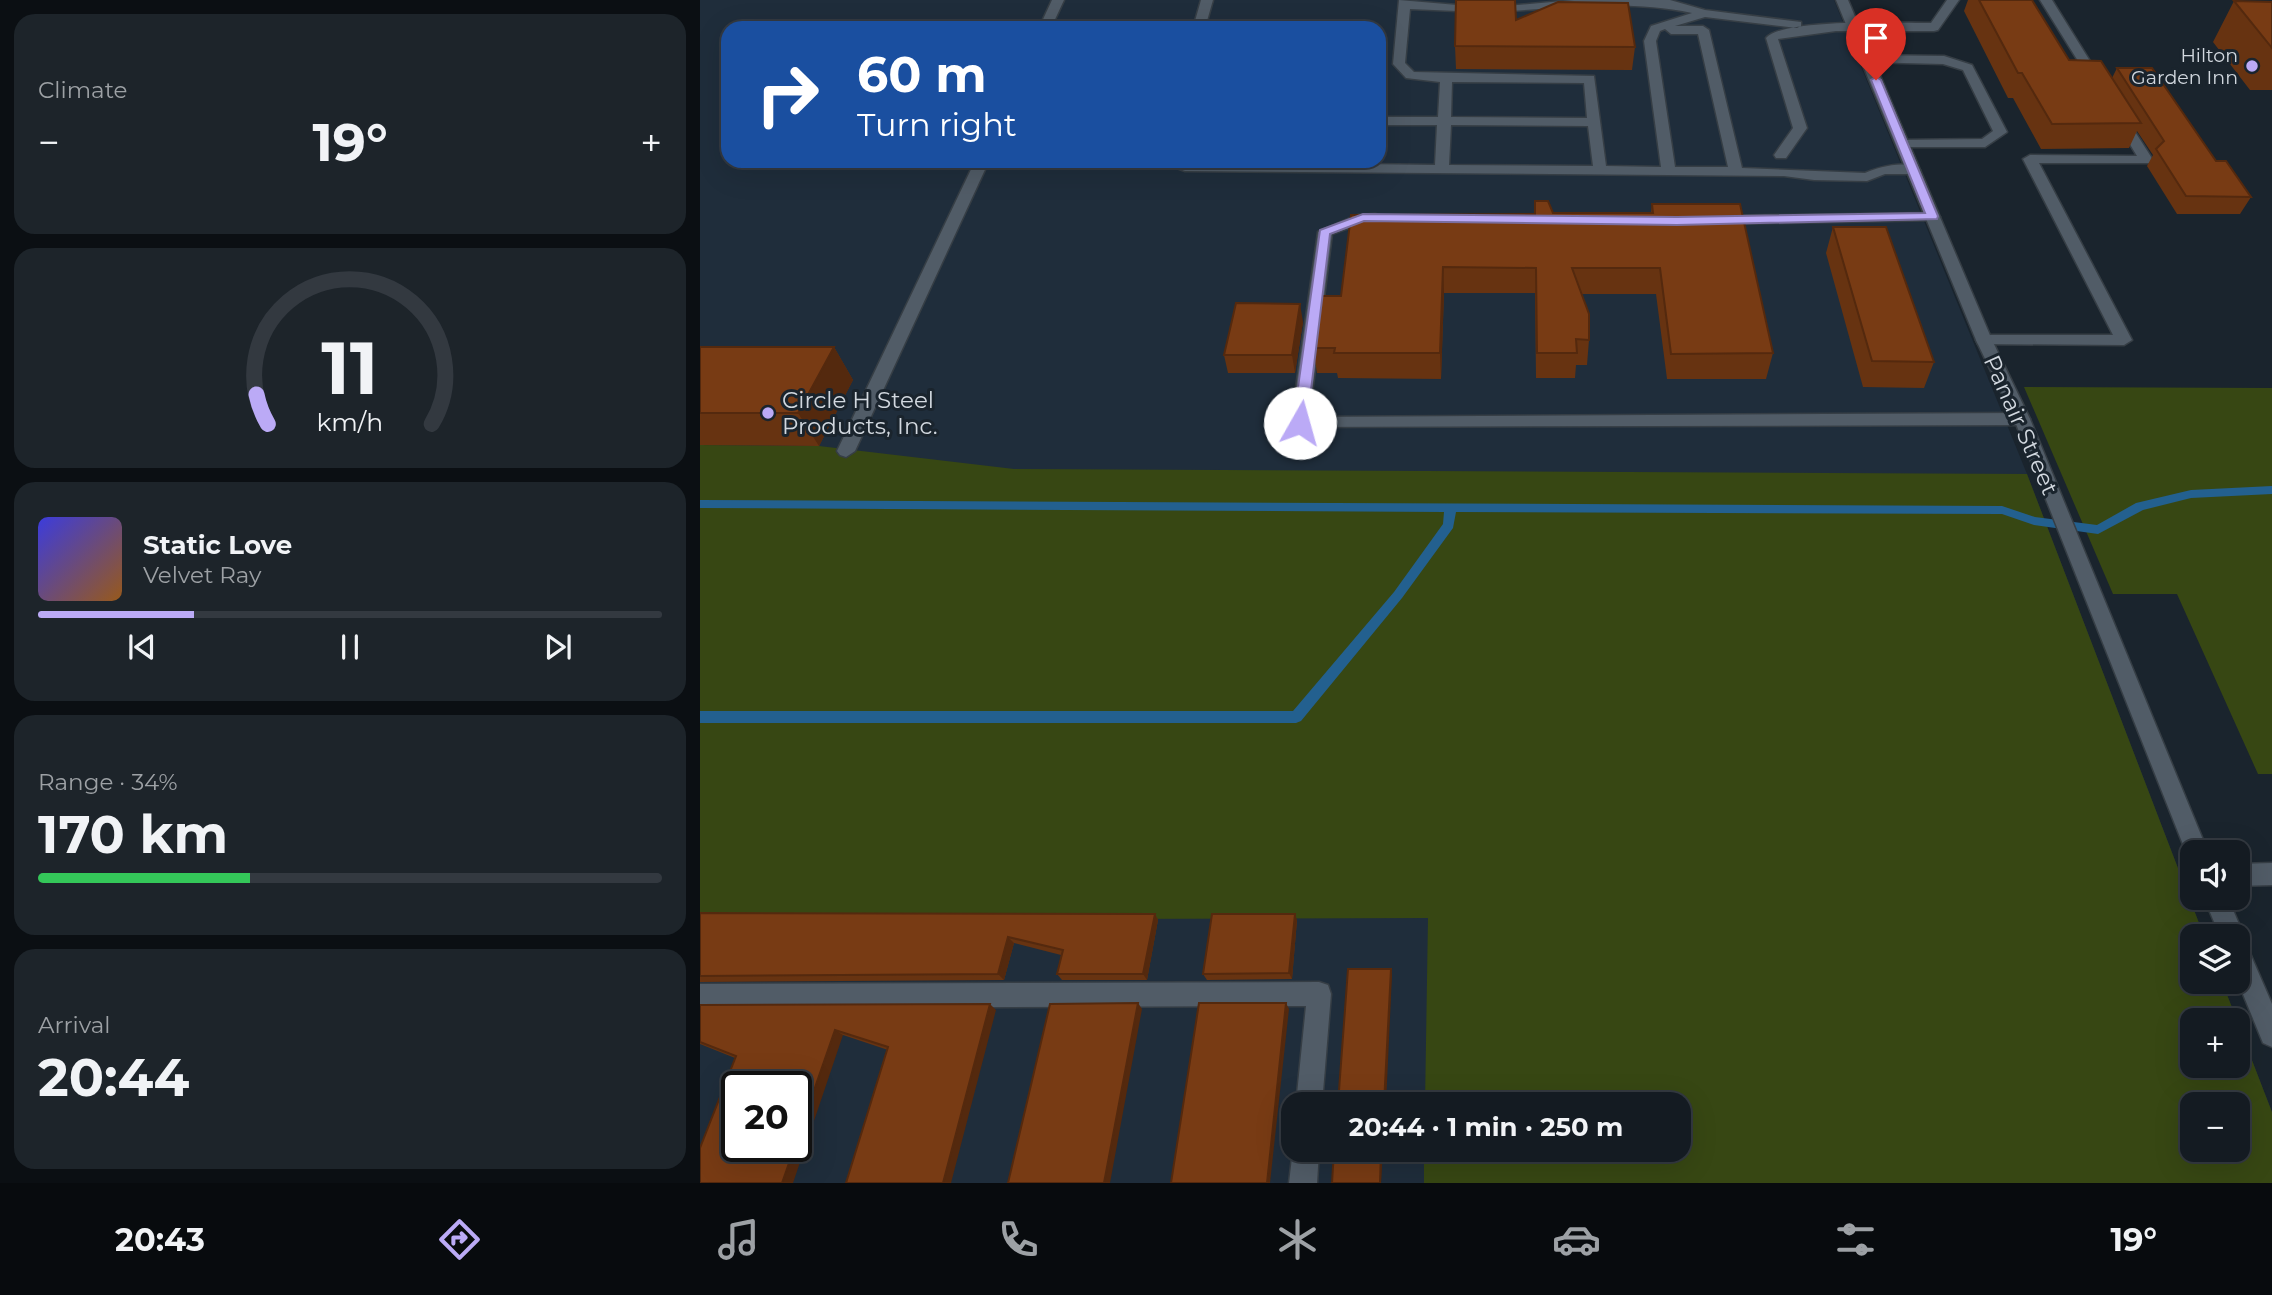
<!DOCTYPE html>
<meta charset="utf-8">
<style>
:root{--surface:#141b22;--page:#1d242a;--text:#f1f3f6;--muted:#9da1a5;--line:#333940;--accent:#bbaaf6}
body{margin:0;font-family:Montserrat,sans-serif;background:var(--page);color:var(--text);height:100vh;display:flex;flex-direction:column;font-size:26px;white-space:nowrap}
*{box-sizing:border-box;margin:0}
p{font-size:23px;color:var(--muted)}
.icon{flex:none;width:38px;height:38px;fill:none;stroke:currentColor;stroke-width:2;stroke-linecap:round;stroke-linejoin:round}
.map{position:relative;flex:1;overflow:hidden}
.details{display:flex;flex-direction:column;gap:14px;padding:14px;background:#0b0f13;width:700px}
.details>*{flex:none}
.guide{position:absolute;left:21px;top:21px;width:665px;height:147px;border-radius:21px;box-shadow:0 7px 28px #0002,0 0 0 2px var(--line);background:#1a4fa0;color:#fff;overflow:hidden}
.buttons{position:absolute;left:1480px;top:840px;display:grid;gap:14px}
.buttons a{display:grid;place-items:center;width:70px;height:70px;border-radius:14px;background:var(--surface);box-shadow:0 7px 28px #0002,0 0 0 2px var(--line);font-size:35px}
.speed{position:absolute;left:21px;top:1071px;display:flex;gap:14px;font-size:35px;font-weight:700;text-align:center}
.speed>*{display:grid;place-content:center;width:91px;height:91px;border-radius:50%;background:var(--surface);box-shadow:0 7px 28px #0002,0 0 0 2px var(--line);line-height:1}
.speed .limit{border:4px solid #111;border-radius:10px;background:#fff;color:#111}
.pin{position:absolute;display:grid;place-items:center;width:60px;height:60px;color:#fff;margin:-72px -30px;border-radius:50% 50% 50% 0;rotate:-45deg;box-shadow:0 0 7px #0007}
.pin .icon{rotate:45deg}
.me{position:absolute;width:77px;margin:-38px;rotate:7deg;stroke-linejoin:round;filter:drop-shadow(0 0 5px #0008)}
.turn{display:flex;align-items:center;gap:24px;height:147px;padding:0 21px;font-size:32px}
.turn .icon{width:91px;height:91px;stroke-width:2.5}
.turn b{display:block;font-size:49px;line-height:60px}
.big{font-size:52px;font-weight:700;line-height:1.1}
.details .card{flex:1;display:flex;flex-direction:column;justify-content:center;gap:10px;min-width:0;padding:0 24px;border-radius:21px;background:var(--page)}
.details .dial{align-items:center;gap:0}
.dial svg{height:182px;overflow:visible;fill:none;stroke:var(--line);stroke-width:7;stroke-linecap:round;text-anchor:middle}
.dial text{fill:var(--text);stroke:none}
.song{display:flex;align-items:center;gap:21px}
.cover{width:84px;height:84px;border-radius:10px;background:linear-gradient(135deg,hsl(240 70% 55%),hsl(30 70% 35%))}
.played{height:7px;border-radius:4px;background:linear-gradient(90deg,var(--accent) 25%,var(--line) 25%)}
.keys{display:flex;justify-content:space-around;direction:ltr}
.heat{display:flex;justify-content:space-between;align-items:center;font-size:38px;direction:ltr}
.charge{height:10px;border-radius:5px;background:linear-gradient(90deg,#34c759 34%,var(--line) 0)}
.trip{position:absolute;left:581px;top:1092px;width:410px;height:70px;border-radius:21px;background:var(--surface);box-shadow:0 7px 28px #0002,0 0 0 2px var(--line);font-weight:700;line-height:70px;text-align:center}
.tab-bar{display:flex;height:112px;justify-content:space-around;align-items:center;background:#080b0e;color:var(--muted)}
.tab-bar .icon{width:49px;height:49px}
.tab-bar .current{color:var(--accent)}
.tab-bar b{font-size:32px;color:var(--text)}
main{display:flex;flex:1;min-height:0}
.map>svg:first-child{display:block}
.built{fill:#1f2d3b;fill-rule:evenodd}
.green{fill:#374713;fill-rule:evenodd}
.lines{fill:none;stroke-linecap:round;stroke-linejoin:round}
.stream{fill:#23608f;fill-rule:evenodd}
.service-casing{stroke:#363e45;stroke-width:3}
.minor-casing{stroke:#363e45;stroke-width:3}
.service{fill:#515c67;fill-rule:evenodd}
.minor{fill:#515c67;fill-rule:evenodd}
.wall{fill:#673311}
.shaded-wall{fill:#54290e}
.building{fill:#783b14;stroke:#54290e;stroke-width:2}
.route{fill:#bbaaf6;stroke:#7a6ea0;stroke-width:2}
.poi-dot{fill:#bbaaf6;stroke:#1a242d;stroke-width:2.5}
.labels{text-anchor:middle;stroke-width:6;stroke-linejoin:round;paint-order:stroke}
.far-poi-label{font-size:19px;fill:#d2d8df;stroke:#1a242d;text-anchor:end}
.poi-label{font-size:23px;fill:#d2d8df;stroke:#1a242d;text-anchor:start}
.street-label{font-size:23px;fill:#d2d8df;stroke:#1a242d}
</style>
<main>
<section class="details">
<div class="card"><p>Climate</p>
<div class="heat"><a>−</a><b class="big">19°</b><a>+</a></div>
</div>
<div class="card dial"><svg viewBox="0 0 100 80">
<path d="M14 69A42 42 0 1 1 86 69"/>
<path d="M14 69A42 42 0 0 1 9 56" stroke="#bbaaf6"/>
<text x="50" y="56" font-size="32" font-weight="700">11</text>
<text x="50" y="72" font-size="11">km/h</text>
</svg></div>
<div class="card">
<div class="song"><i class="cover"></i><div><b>Static Love</b><p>Velvet Ray</p></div></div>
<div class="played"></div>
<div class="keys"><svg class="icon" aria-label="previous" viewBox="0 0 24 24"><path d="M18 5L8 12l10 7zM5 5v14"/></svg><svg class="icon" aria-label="pause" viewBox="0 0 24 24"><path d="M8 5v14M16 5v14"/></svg><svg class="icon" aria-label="next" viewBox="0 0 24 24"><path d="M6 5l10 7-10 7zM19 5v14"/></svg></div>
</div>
<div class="card"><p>Range · 34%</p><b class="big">170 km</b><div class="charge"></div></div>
<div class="card"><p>Arrival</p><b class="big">20:44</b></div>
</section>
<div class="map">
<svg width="1572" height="1183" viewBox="0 0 1572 1183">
<rect width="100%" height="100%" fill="#1a242d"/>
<path class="built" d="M0,0H1134L1327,474L1504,936H1493V982H1522L1537,1020H1493V1066H1538V1024L1572,1112V1183H0ZM28,28H679V161H28ZM37,1087H96V1146H37ZM593,1104H978V1150H593ZM1493,1104H1538V1150H1493Z"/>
<path class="green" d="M1324,387L1572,388V774H1558L1477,594H1413Z
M0,445L119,446L314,469L1327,474L1504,936H1493V982H1522L1537,1020H1493V1066H1538V1024L1572,1112V1183H724V1150H978V1104H725L728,918L0,920ZM1493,1104H1538V1150H1493Z"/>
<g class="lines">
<path class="stream" d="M1572,486V494L1491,498L1443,510L1398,534L1334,525L1302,514L756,512L753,528L702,598L601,721L596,723H0V711H593L694,592L743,524L744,512L0,508V500L1302,506L1335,517L1397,525L1436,503L1491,490Z"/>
<g class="service-casing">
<path id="service" d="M352,0H364L351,28H339Z
M501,0H513L505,28H493Z
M699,0L757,5L763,8L757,11L710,9L705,63L714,72L894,76L906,166L961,167L944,41L951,26L992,13C932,0 872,7 811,11L807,10V6L874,0H970L1005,10L1101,22V26L1097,28L1005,17L975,26H1003L1009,30L1042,168L1165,173C1179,167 1207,159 1220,170L1213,174H1185L1167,181L1114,180L1084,176L485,171L457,161L735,165L737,125H679V117H738L740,82L706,78L693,64ZM965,29L971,34H998L1028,167H975L956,41L960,31ZM752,82L884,83L887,118L751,117ZM751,125L888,126L893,166L749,165Z
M1247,0H1259L1238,30L1234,31H1136L1078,39L1107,128L1086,158H1076L1074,155L1093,128L1066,38C1084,18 1200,23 1231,23Z
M1340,0H1352L1403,82L1401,85H1393Z
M1167,55L1244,56L1272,65L1307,132L1285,147H1197V141L1202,140L1282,139L1293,131L1263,70L1243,64L1163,62L1161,59Z
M1419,112L1425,116L1453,160L1451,163H1339L1432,340L1424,345L1278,344L1276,340L1284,335H1413L1323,159L1330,155L1437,156L1413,116Z
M275,161H289L155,451L146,457L140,455L137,451Z
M1233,213L1240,217L1238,220L1017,224L1010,220L1017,216Z
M675,214L680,215V221L665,222L632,234L609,417L1322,413L1330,419L1322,425L594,427L591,423L618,232L658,215Z
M1572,863V885L1538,886V864Z
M619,982L628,985L631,994L622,1104H596L606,1006L0,1008V984Z
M593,1149L619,1150L617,1183H589Z"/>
</g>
<g class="minor-casing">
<path id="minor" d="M1136,0H1148L1292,340L1330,419L1508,852H1493V861L1486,852L1314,419L1276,340Z
M1504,898H1528L1544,936L1541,942L1546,944L1572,1004V1047L1563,1043L1538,982V936H1520Z"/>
</g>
<use href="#service" class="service"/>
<use href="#minor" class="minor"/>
</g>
<path class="wall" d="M1268,0H1332L1369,60L1412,78L1417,68L1516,161L1551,197L1540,214H1477L1447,166L1453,155L1437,131L1429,148L1341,149L1313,98H1308L1264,11Z
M1534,1L1572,2V90H1550L1513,42Z
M816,20L935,47L932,70L756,69L755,46Z
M835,201L853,213H951L952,204L1073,353L1066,379H967L956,294H881L889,340L887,365H876L875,378H836L835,293H744L741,379L638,378L637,373H617L613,348L641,296L834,214Z
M1133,227L1234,362L1224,388L1163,387L1126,253Z
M603,322L595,373H528L524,355Z
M0,347H134L153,380L119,446L0,445Z
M0,913L455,914L458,920L447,980H362L357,974L361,955L314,943L304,980L0,982Z
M597,920L592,979L507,980L503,974Z
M0,1005L296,1010L188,1050L143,1035L35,1058L0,1044Z"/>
<path class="shaded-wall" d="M743,267L744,293L741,379L740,353Z
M600,304L603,322L595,373L592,355Z
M134,347L153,380L119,446L98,413Z
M455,914L458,920L447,980L443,974Z
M595,914L597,920L592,979L589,973Z
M308,937L314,943L304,980L298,974Z
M691,969L692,975L686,1104H684Z
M438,1003L442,1009L410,1183H404Z
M586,1003L589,1009L570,1183H567Z
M290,1004L296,1010L251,1183H243Z
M135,1030L143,1035L93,1183H82L95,1146H96V1142Z
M681,1150H683L681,1183H680Z"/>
<path class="building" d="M756,0H815L816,20L858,2L928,3L935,47L755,46Z
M1279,0H1332L1369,60L1401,61L1441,123L1352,124L1322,73H1318Z
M1534,1L1572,2V48Z
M1417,68H1452L1516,161H1526L1551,197L1486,196L1456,149L1464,141Z
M835,201H848L853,213H953L952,204H1040L1073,353L971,354L960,268H872L889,314V340L876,339L877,353H837L836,268L743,267L740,353H634L635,348H613L620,296H641L651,215L835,214Z
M1133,227H1186L1234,362L1172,361Z
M536,303L600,304L592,355H524Z
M0,347H134L98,413H0Z
M0,913L455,914L443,974H357L363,950L308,937L298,974L0,976Z
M512,914H595L589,973L503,974Z
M648,969H691L684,1104H638Z
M438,1003L404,1183H308L350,1004Z
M499,1003H586L567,1183H471Z
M290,1004L243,1183H146L188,1047L135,1030L96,1142V1087H37V1146H95L82,1183H0V1148L36,1056L0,1042V1005Z
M634,1150H681L680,1183H632Z"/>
<path class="route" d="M1176,77L1181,80L1238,216L1237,219L977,225L664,221L630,234L607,423L605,427H595L593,423L620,230L663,214L977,217L1225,213L1171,80Z"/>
<g class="poi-dot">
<circle cx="1552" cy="66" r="7"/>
<circle cx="68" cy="413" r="7"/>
</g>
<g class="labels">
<g class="far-poi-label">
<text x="1538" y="62">Hilton<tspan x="1538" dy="22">Garden Inn</tspan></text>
</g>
<g class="poi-label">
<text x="82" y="408">Circle H Steel<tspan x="82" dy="26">Products, Inc.</tspan></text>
</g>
<g class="street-label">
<text transform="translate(1321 425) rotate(66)" y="8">Panair Street</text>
</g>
</g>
</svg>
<div class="buttons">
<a><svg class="icon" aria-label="sound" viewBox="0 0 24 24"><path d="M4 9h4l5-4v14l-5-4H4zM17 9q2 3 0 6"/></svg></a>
<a><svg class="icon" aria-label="layers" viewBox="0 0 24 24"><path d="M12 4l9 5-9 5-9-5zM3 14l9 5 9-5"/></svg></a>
<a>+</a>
<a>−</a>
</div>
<div class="speed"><div class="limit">20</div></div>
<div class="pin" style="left:1176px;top:80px;background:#d93025"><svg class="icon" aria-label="arrive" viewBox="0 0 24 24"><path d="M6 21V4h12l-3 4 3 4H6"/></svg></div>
<svg class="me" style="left:600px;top:423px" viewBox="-20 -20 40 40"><circle r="19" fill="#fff"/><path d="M0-13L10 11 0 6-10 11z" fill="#bbaaf6"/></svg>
<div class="trip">20:44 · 1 min · 250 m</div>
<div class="guide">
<div class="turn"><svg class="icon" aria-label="right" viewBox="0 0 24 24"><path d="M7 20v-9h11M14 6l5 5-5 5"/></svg><div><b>60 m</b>Turn right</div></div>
</div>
</div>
</main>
<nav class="tab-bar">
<b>20:43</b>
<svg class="icon current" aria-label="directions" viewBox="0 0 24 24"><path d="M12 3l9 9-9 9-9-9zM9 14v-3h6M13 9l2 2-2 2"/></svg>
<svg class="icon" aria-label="music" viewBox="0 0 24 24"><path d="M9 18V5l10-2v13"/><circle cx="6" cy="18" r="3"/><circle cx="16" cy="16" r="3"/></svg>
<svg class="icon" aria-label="phone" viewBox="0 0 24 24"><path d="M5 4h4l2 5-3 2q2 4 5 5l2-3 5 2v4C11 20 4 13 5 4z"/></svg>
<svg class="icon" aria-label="climate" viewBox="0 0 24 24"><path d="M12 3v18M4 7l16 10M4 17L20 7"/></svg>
<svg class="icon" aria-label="car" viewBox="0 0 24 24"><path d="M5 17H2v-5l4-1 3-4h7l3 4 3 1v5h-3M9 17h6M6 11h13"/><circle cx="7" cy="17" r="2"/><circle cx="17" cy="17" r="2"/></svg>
<svg class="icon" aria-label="filters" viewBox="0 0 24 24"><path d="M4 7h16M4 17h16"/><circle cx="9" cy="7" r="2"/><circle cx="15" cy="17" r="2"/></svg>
<b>19°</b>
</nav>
